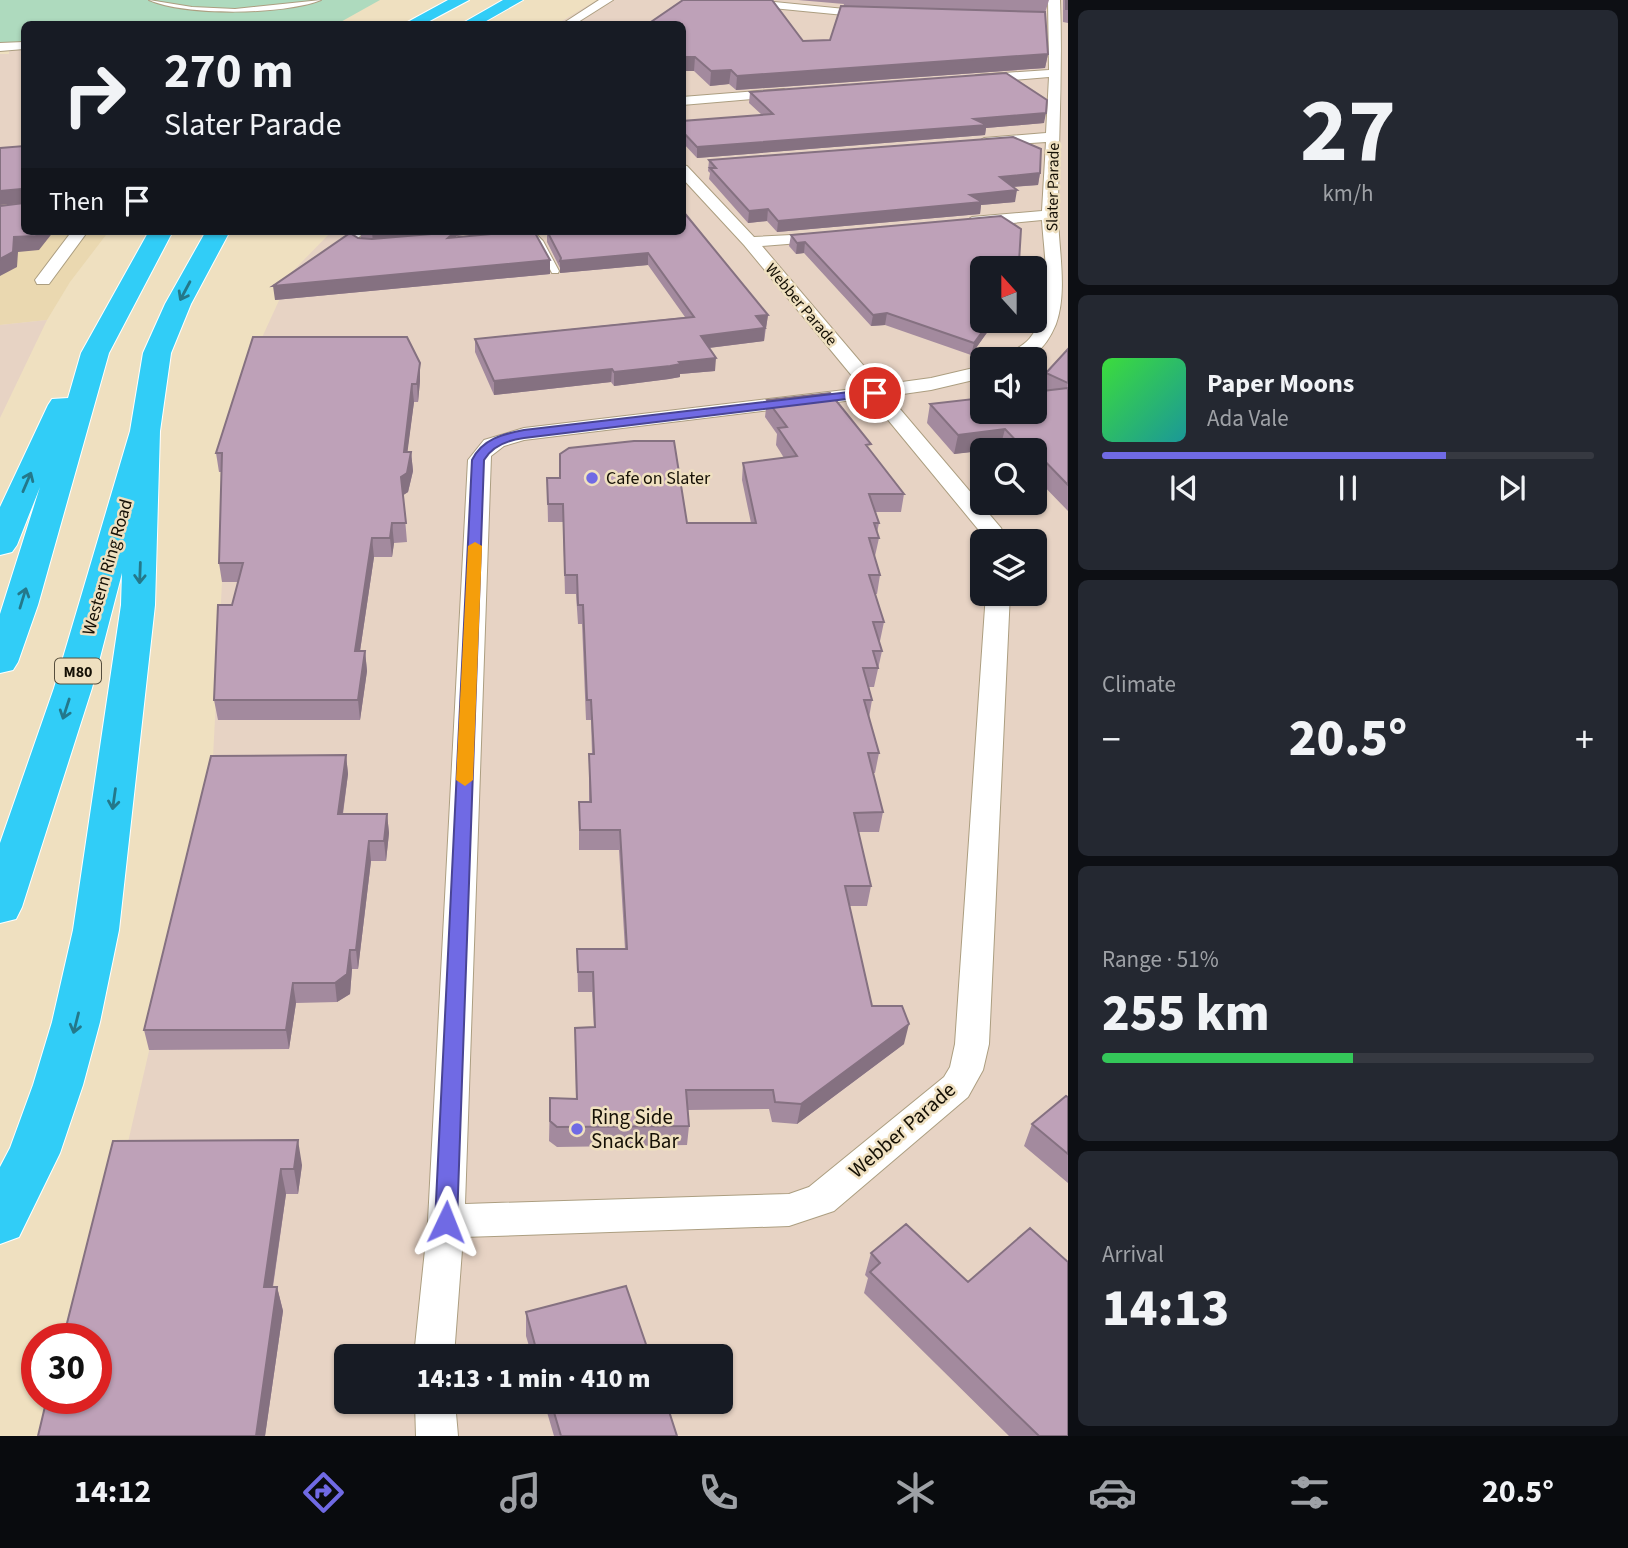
<!DOCTYPE html>
<meta charset="utf-8">
<style>
:root{--surface:#171b24;--page:#242831;--text:#f1f3f6;--muted:#9ea1a6;--line:#363941;--accent:#706ae4}
body{margin:0;font-family:"Source Sans 3",sans-serif;background:var(--page);color:var(--text);height:100vh;display:flex;flex-direction:column;font-size:26px;white-space:nowrap}
*{box-sizing:border-box;margin:0}
p{font-size:23px;color:var(--muted)}
.icon{flex:none;width:38px;height:38px;fill:none;stroke:currentColor;stroke-width:2;stroke-linecap:round;stroke-linejoin:round}
.map{position:relative;flex:1;overflow:hidden}
.sheet{display:flex;flex-direction:column;gap:10px;padding:10px;background:#0d0f14;width:560px}
.sheet>*{flex:none}
.banner{position:absolute;left:21px;top:21px;width:665px;height:214px;border-radius:10px;box-shadow:0 2px 5px #0004;background:#171b24;color:var(--text);overflow:hidden}
.needle{width:46px;rotate:339deg}
.fabs{position:absolute;left:970px;top:256px;display:grid;gap:14px}
.fabs a{display:grid;place-items:center;width:77px;height:77px;border-radius:10px;background:var(--surface);box-shadow:0 2px 5px #0004;font-size:35px}
.speed{position:absolute;left:21px;top:1323px;display:flex;gap:14px;font-size:35px;font-weight:700;text-align:center}
.speed>*{display:grid;place-content:center;width:91px;height:91px;border-radius:50%;background:var(--surface);box-shadow:0 2px 5px #0004;line-height:1}
.speed .limit{border:10px solid #d22;background:#fff;color:#111}
.pin{position:absolute;display:grid;place-items:center;width:60px;height:60px;color:#fff;margin:-30px;border:4px solid #fff;border-radius:50%;box-shadow:0 2px 7px #0007}
.me{position:absolute;width:77px;margin:-38px;rotate:2deg;stroke-linejoin:round;filter:drop-shadow(0 0 5px #0008)}
.turn{display:flex;align-items:center;gap:24px;height:147px;padding:0 28px;font-size:32px}
.turn .icon{width:91px;height:91px;stroke-width:2.5}
.turn b{display:block;font-size:49px;line-height:60px}
.then{display:flex;align-items:center;height:66px;padding:0 28px;background:#0003;gap:14px;font-size:26px}
.big{font-size:52px;font-weight:800;line-height:1.1}
.sheet .tile{flex:1;display:flex;flex-direction:column;justify-content:center;gap:10px;min-width:0;padding:0 24px;border-radius:10px;background:var(--page)}
.sheet .dial{align-items:center;gap:0}
.dial b{font-size:91px;line-height:1}
.song{display:flex;align-items:center;gap:21px}
.cover{width:84px;height:84px;border-radius:10px;background:linear-gradient(135deg,hsl(120 70% 55%),hsl(180 70% 35%))}
.played{height:7px;border-radius:4px;background:linear-gradient(90deg,var(--accent) 70%,var(--line) 70%)}
.keys{display:flex;justify-content:space-around;direction:ltr}
.heat{display:flex;justify-content:space-between;align-items:center;font-size:38px;direction:ltr}
.charge{height:10px;border-radius:5px;background:linear-gradient(90deg,#34c759 51%,var(--line) 0)}
.trip{position:absolute;left:334px;top:1344px;width:399px;height:70px;border-radius:10px;background:var(--surface);box-shadow:0 2px 5px #0004;font-weight:800;line-height:70px;text-align:center}
.tabs{display:flex;height:112px;justify-content:space-around;align-items:center;background:#090b0e;color:var(--muted)}
.tabs .icon{width:49px;height:49px}
.tabs .on{color:var(--accent)}
.tabs b{font-size:32px;color:var(--text)}
main{display:flex;flex:1;min-height:0}
.map>svg:first-child{display:block}
.built{fill:#ead8b0}
.industrial{fill:#e7d3c4;fill-rule:evenodd}
.green{fill:#aedabe}
.lines{fill:none;stroke-linecap:round;stroke-linejoin:round}
.lane-casing{stroke:#ac9e80;stroke-width:2}
.street-casing{stroke:#ac9e80;stroke-width:2}
.highway-casing{stroke:#fff;stroke-width:2}
.lane{fill:#fff;fill-rule:evenodd}
.street{fill:#fff;fill-rule:evenodd}
.highway{fill:#31cdf7;fill-rule:evenodd}
.wall{fill:#a38a9e}
.shaded-wall{fill:#857181}
.building{fill:#bea1b8;stroke:#857181;stroke-width:2}
.oneway{stroke:#24788a}
.route{fill:#706ae4;stroke:#494594;stroke-width:2}
.slow{fill:#f59e0b}
.poi-dot{fill:#706ae4;stroke:#efe0c0;stroke-width:2.5}
.labels{text-anchor:middle;stroke-width:5;stroke-linejoin:round;paint-order:stroke}
.far-street-label{font-size:16px;fill:#151005;stroke:#efe0c0}
.shield{fill:#efe0c0;stroke:#564e3d;stroke-width:2}
.shield-label{font-size:16px;font-weight:bold;fill:#151005}
.poi-label{font-size:18px;fill:#151005;stroke:#efe0c0;text-anchor:start}
.street-label{font-size:18px;fill:#151005;stroke:#efe0c0}
.near-poi-label{font-size:21px;fill:#151005;stroke:#efe0c0;text-anchor:start}
.near-street-label{font-size:21px;fill:#151005;stroke:#efe0c0}
</style>
<main>
<div class="map">
<svg width="1068" height="1436" viewBox="0 0 1068 1436">
<rect width="100%" height="100%" fill="#efe0c0"/>
<path class="built" d="M24,160V231H109L70,282L47,320L0,325V161Z"/>
<path class="industrial" d="M597,0H1068V1436H57L96,1398V1339L126,1151L212,777L222,582L254,355L292,272L332,231H682V24H557ZM982,268H1034V320H982ZM982,359H1034V411H982ZM982,450H1034V502H982ZM982,541H1034V593H982ZM346,1356H721V1402H346Z
M24,43V160L0,162V54H9V44Z
M47,320L0,418V325Z"/>
<path class="green" d="M0,0H380L337,24H24V43L0,45Z"/>
<g class="lines">
<g class="lane-casing">
<path id="lane" d="M149,0L192,7L235,9L321,0C284,15 186,16 149,0Z
M357,231H365L356,240L363,244V248H357L348,240Z
M525,231H533L543,241L559,271L558,273H552L536,242Z"/>
</g>
<g class="street-casing">
<path id="street" d="M599,0H613L575,24H562Z
M714,0H754L875,12L881,15L875,18L720,3Z
M1048,0H1060C1063,71 1058,142 1058,213C1058,248 1068,290 1056,324C1044,352 1033,359 1004,359C1011,350 1023,347 1030,338C1055,308 1044,257 1042,220L972,227L964,222L972,217L1042,211L1046,142L984,146L977,142L984,138L1046,133L1049,77L976,83L970,79L976,75L1049,70Z
M0,43L24,42V49L0,51Z
M784,89L790,93L789,96L682,105V97Z
M682,165L687,166L754,237L831,233L833,236L825,241L762,246L880,385L931,378L982,366V378L931,390L889,396L1001,528L1007,541H985L982,534L870,398L524,440L504,446L491,456L465,1204L789,1194L809,1187L944,1077L950,1067L955,1044L986,593H1010L989,1044L983,1070L968,1097L834,1211L789,1226L463,1237L454,1356H414L428,1221L468,460L484,440L524,428L862,388L744,245L682,178Z
M72,231H88L49,284H37L35,280Z
M415,1402H455L458,1436H416Z"/>
</g>
<g class="highway-casing">
<path id="highway" d="M448,0H469L424,24H404Z
M503,0H523L481,24H461Z
M149,231H173L109,353L38,605L18,662L13,670L0,673V614L40,487L17,545L12,552L0,555V507L48,405L52,399L68,398L81,353Z
M206,231H230L191,304L171,353L160,431L155,605L119,930L100,1022L83,1085L60,1153L19,1237L0,1244V1167L10,1148L33,1085L52,1022L73,930L121,605L122,573L92,688L22,907L16,919L0,923V843L54,688L130,431L143,353L165,304Z"/>
</g>
<use href="#lane" class="lane"/>
<use href="#street" class="street"/>
<use href="#highway" class="highway"/>
</g>
<path class="wall" d="M798,0H1049L1045,13L1048,54L1045,68L736,90L729,84L710,86L694,71L682,24L803,41L830,40L844,4Z
M1063,0H1068V23L1063,22Z
M750,92L1044,123L986,128L985,135L697,158L682,142V121L762,115L749,103Z
M709,160L1040,173L1038,185L1013,187L1015,202L981,205L980,214L777,232L767,221L748,223L709,179L710,173L708,171Z
M361,231H474L470,234L456,236V237L550,260V274L275,300L358,238H361Z
M547,231H682L768,315L764,341L709,348L715,371L680,374V377L669,379L614,386L611,382L494,395L475,352V339L685,317L648,265L560,273V268L547,242Z
M791,235L1019,262L1018,268H982V320H996L971,355L885,325L871,326L804,253L796,254L789,246Z
M1068,349V511L1034,476V450H1001L1000,448L954,454L927,423L930,404L1041,391L1046,373Z
M420,363V381L418,402H414L407,452H411L413,471L408,492L403,495L407,542L394,543L392,557H374L360,651H365L367,671L360,720H218L214,700L232,605L238,582H222L219,563L222,472H219L216,453Z
M767,400L870,450L904,494L901,512H875L879,523L877,533L879,538L875,556H874L880,575L877,594H875L884,622L880,641H879L882,651L874,687H869L872,700L869,718L879,753L875,773H873L883,812L879,832H858L871,886L867,906H849L872,1006L904,1044L797,1124L772,1122L769,1109L688,1110L689,1126L687,1145L557,1147L549,1141L550,1098L576,1099L575,1028L594,1027L592,992H578L577,949H625L619,850H579V802H589V754H592L591,720H586L582,624H578L576,594H565L563,522H548L547,478H560V454L687,523H751L742,480L743,463L784,458L776,445L777,434L765,417Z
M346,755L348,774L343,814H387L389,833L386,861H371L358,969H352L350,994L337,1002L296,1003L289,1049L149,1050L144,1030Z
M1068,1097V1183L1024,1146L1032,1124Z
M113,1141L302,1165L298,1194H286L273,1287H277L283,1311L265,1436H38Z
M871,1253L968,1282L1068,1436H1009L864,1293L868,1278L865,1275Z
M526,1312L650,1356H532L526,1336Z
M544,1402H666L677,1436H554Z"/>
<path class="shaded-wall" d="M1048,54L1045,68L736,90L737,76Z
M682,57H695L694,71H682Z
M731,70L729,84L710,86L711,71Z
M1046,113L1044,123L986,128L985,135L697,158V147L974,119Z
M1040,173L1038,185L997,188L1000,177Z
M21,189L24,203L0,205V191Z
M1017,190L1015,202L981,205L980,214L777,232L778,221L970,195Z
M768,209L767,221L748,223L749,211Z
M39,231H54L39,250L18,252L17,267L0,276V259L14,237Z
M378,231H474L470,234L456,236V245L373,243L372,232Z
M805,242L804,253L796,254L797,243Z
M648,253V265L560,273V261Z
M550,260V274L275,300L273,286Z
M887,313L885,325L871,326L873,315Z
M768,315L766,328L755,329L756,316Z
M991,320H996L971,355L974,343Z
M765,328L764,341L700,349L701,336Z
M716,358L715,371L680,374V377L669,379L614,386V372L679,362Z
M420,363V381L418,402L417,384Z
M612,369L611,382L494,395V381Z
M412,384L414,402L405,471L404,452Z
M1005,429L1000,448L982,450V451L954,454L958,435Z
M411,452L413,471L408,492L402,496L401,477Z
M392,523L394,543L392,557L390,538Z
M372,538L374,557L357,671L355,651Z
M365,651L367,671L360,720L358,700Z
M346,755L348,774L340,833L338,814Z
M387,814L389,833L386,861L384,841Z
M369,841L371,861L358,969L356,950Z
M350,950L352,969L350,994L337,1002L335,983Z
M293,983L296,1003L289,1049L286,1030Z
M909,1024L904,1044L797,1124L801,1104Z
M298,1140L302,1165L298,1194L294,1169Z
M281,1169L286,1194L269,1311L264,1287Z
M277,1287L283,1311L265,1436H256Z"/>
<path class="building" d="M683,0H772L803,41L830,40L841,6L1045,12L1048,54L737,76L731,70L711,71L695,57H682V24H648Z
M1066,0H1068V9H1066Z
M1006,73L1047,100L1046,113L974,119L987,125L697,147L682,131V121L773,114L750,92Z
M1013,137L1041,149L1040,173L1000,177L1017,190L970,195L982,202L778,221L768,209L749,211L710,168H716L709,160Z
M24,146V231H39L36,236L14,237L13,252L0,259V206L23,203V192L21,189L0,191V148Z
M682,210L768,315L756,316L765,328L701,336L716,358L679,362L681,364L670,366L614,372L612,369L494,381L475,339L694,317L648,253L560,261L561,258L547,231H682Z
M1001,216L1021,229L1019,262L1007,260L1005,268H982V320H991L974,343L887,313L873,315L805,242L797,243L791,235Z
M522,231H534L550,260L273,286L350,233L358,238L372,239L455,232L448,238Z
M253,337H407L420,363L417,384H412L404,452H411L407,473L401,477L406,523H392L390,538H372L355,651H365L358,700H214L218,605H232L243,563H219L222,453H216Z
M1068,349V383L1046,373Z
M1068,388V485L1034,450H1025L1005,429L958,435L930,404L982,398V411H1034V392Z
M830,393L871,444L866,445L904,494H869L879,523H874L879,538H869L880,575H869L884,622H873L882,651H873L878,668H863L872,700H864L879,753H868L883,812L854,813L871,886H845L872,1006H902L909,1024L801,1104L775,1102L773,1090H686L689,1126L557,1127L550,1121V1098L577,1099L575,1028L595,1027L593,972H578L577,949H627L620,830H580L579,802H591L589,754H594L591,700H587L583,605H578L577,575H565L563,504H548L547,478H560V454L569,448L634,441H674L687,523H756L743,463L797,456L778,428L787,427L767,400Z
M346,755L338,814H387L384,841H369L356,950H350L347,974L335,983H293L286,1030H144L211,756Z
M1066,1096L1068,1097V1154L1032,1124Z
M298,1140L294,1169H281L264,1287H277L256,1436H38L47,1398H96V1339H63L113,1141Z
M906,1224L968,1282L1030,1228L1068,1262V1436H1039L870,1272L880,1263L871,1253Z
M626,1286L650,1356H538L526,1312Z
M551,1402H666L677,1436H561Z"/>
<defs><path id="oneway-shaft" d="M-6 0H5M1.5-3L5.5 0L1.5 3" fill="none" stroke-width="1.6" stroke-linecap="round" stroke-linejoin="round" transform="scale(1.75)"/></defs>
<g class="oneway">
<use href="#oneway-shaft" transform="translate(185 291) rotate(118)"/>
<use href="#oneway-shaft" transform="translate(27 482) rotate(-67)"/>
<use href="#oneway-shaft" transform="translate(140 573) rotate(92)"/>
<use href="#oneway-shaft" transform="translate(23 598) rotate(-73)"/>
<use href="#oneway-shaft" transform="translate(66 709) rotate(108)"/>
<use href="#oneway-shaft" transform="translate(114 799) rotate(98)"/>
<use href="#oneway-shaft" transform="translate(76 1023) rotate(104)"/>
</g>
<path class="route" d="M875,389L879,390V395L524,438C509,440 492,446 484,460L457,1222L454,1229L446,1232L438,1229L435,1222L472,460C482,439 503,434 524,430Z"/>
<path class="slow" d="M475,542L482,546L473,780L465,786L456,780L468,546Z"/>
<g class="poi-dot">
<circle cx="592" cy="478" r="7"/>
<circle cx="577" cy="1129" r="7"/>
</g>
<g class="labels">
<g class="far-street-label">
<text transform="translate(1052 187) rotate(-89)" y="6">Slater Parade</text>
<text transform="translate(802 304) rotate(50)" y="6">Webber Parade</text>
</g>
<rect class="shield" x="55" y="658.5" width="46" height="25" rx="5"/>
<g class="shield-label">
<text x="78" y="677">M80</text>
</g>
<g class="poi-label">
<text x="606" y="484">Cafe on Slater</text>
</g>
<g class="street-label">
<text transform="translate(107 567) rotate(-74)" y="6">Western Ring Road</text>
</g>
<g class="near-poi-label">
<text x="591" y="1124">Ring Side<tspan x="591" dy="24">Snack Bar</tspan></text>
</g>
<g class="near-street-label">
<text transform="translate(902 1130) rotate(-41)" y="7">Webber Parade</text>
</g>
</g>
</svg>
<div class="fabs">
<a><svg class="needle" viewBox="-14 -14 28 28"><path d="M0-13l5 13h-10z" fill="#e53935"/><path d="M0 13l5-13h-10z" fill="#9ea1a6"/></svg></a>
<a><svg class="icon" aria-label="sound" viewBox="0 0 24 24"><path d="M4 9h4l5-4v14l-5-4H4zM17 9q2 3 0 6"/></svg></a>
<a><svg class="icon" aria-label="search" viewBox="0 0 24 24"><circle cx="10" cy="10" r="6"/><path d="M15 15l6 6"/></svg></a>
<a><svg class="icon" aria-label="layers" viewBox="0 0 24 24"><path d="M12 4l9 5-9 5-9-5zM3 14l9 5 9-5"/></svg></a>
</div>
<div class="speed"><div class="limit">30</div></div>
<div class="pin" style="left:875px;top:393px;background:#d93025"><svg class="icon" aria-label="arrive" viewBox="0 0 24 24"><path d="M6 21V4h12l-3 4 3 4H6"/></svg></div>
<svg class="me" style="left:446px;top:1222px" viewBox="-20 -20 40 40"><path d="M0-17L14 15 0 8-14 15z" fill="#706ae4" stroke="#fff" stroke-width="4"/></svg>
<div class="trip">14:13 · 1 min · 410 m</div>
<div class="banner">
<div class="turn"><svg class="icon" aria-label="right" viewBox="0 0 24 24"><path d="M7 20v-9h11M14 6l5 5-5 5"/></svg><div><b>270 m</b>Slater Parade</div></div>
<div class="then">Then<svg class="icon" aria-label="arrive" viewBox="0 0 24 24"><path d="M6 21V4h12l-3 4 3 4H6"/></svg></div>
</div>
</div>
<section class="sheet">
<div class="tile dial"><b>27</b><p>km/h</p></div>
<div class="tile">
<div class="song"><i class="cover"></i><div><b>Paper Moons</b><p>Ada Vale</p></div></div>
<div class="played"></div>
<div class="keys"><svg class="icon" aria-label="previous" viewBox="0 0 24 24"><path d="M18 5L8 12l10 7zM5 5v14"/></svg><svg class="icon" aria-label="pause" viewBox="0 0 24 24"><path d="M8 5v14M16 5v14"/></svg><svg class="icon" aria-label="next" viewBox="0 0 24 24"><path d="M6 5l10 7-10 7zM19 5v14"/></svg></div>
</div>
<div class="tile"><p>Climate</p>
<div class="heat"><a>−</a><b class="big">20.5°</b><a>+</a></div>
</div>
<div class="tile"><p>Range · 51%</p><b class="big">255 km</b><div class="charge"></div></div>
<div class="tile"><p>Arrival</p><b class="big">14:13</b></div>
</section>
</main>
<nav class="tabs">
<b>14:12</b>
<svg class="icon on" aria-label="directions" viewBox="0 0 24 24"><path d="M12 3l9 9-9 9-9-9zM9 14v-3h6M13 9l2 2-2 2"/></svg>
<svg class="icon" aria-label="music" viewBox="0 0 24 24"><path d="M9 18V5l10-2v13"/><circle cx="6" cy="18" r="3"/><circle cx="16" cy="16" r="3"/></svg>
<svg class="icon" aria-label="phone" viewBox="0 0 24 24"><path d="M5 4h4l2 5-3 2q2 4 5 5l2-3 5 2v4C11 20 4 13 5 4z"/></svg>
<svg class="icon" aria-label="climate" viewBox="0 0 24 24"><path d="M12 3v18M4 7l16 10M4 17L20 7"/></svg>
<svg class="icon" aria-label="car" viewBox="0 0 24 24"><path d="M5 17H2v-5l4-1 3-4h7l3 4 3 1v5h-3M9 17h6M6 11h13"/><circle cx="7" cy="17" r="2"/><circle cx="17" cy="17" r="2"/></svg>
<svg class="icon" aria-label="filters" viewBox="0 0 24 24"><path d="M4 7h16M4 17h16"/><circle cx="9" cy="7" r="2"/><circle cx="15" cy="17" r="2"/></svg>
<b>20.5°</b>
</nav>
